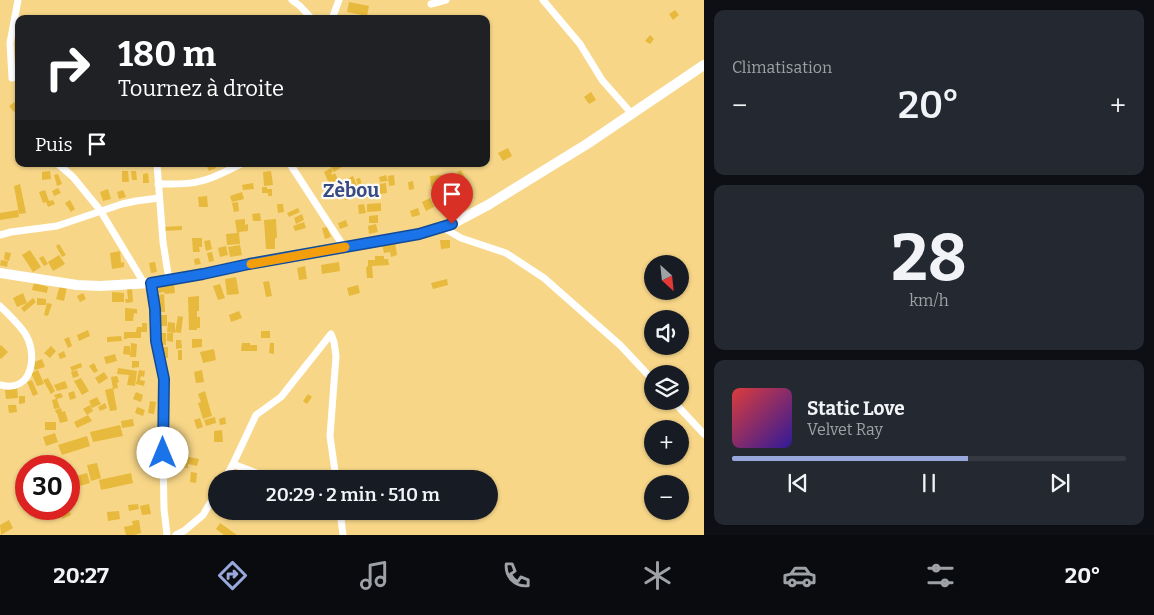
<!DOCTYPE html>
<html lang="fr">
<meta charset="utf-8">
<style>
:root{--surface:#171b24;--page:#242831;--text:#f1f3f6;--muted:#9ea1a6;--line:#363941;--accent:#99a8dc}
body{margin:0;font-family:Bitter,serif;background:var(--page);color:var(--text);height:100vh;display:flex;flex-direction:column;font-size:19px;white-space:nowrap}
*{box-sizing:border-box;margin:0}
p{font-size:16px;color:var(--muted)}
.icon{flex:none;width:28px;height:28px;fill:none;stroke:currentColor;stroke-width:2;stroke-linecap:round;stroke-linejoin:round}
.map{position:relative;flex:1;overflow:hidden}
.sheet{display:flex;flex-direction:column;gap:10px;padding:10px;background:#0d0f14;width:450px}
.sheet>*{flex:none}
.guide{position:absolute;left:15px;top:15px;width:475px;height:152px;border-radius:10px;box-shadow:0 1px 4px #0004;background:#202124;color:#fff;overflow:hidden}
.needle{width:32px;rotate:153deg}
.fabs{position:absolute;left:644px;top:255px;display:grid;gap:10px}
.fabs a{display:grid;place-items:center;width:45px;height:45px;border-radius:50%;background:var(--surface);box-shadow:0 1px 4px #0004;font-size:25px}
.speed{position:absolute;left:15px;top:455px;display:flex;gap:10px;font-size:25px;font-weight:700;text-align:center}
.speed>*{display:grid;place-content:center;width:65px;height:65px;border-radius:50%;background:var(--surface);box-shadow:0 1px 4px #0004;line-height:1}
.speed .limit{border:8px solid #d22;background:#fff;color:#111}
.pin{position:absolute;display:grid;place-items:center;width:42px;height:42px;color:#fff;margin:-51px -21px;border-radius:50% 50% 50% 0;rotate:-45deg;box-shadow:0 0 5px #0007}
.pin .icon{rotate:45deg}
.me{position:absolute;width:55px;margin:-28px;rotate:0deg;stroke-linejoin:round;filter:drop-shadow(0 0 4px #0008)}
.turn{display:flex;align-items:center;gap:18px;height:105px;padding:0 20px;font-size:22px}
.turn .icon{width:65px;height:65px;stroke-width:2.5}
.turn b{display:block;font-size:35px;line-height:42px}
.then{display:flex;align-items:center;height:48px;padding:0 20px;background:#0003;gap:10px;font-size:19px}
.big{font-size:38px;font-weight:600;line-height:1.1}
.sheet .card{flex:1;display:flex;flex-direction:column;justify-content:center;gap:8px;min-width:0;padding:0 18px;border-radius:10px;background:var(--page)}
.sheet .dial{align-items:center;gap:0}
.dial b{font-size:65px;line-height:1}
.song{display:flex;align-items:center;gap:15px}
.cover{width:60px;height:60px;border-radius:8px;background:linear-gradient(135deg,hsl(0 70% 55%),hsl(250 70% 35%))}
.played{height:5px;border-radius:2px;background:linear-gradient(90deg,var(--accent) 60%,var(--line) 60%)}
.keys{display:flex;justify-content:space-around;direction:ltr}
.heat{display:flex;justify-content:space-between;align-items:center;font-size:28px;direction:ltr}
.trip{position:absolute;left:208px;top:470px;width:290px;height:50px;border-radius:25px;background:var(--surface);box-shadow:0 1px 4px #0004;font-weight:600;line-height:50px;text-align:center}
.tab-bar{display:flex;height:80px;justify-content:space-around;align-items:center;background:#090b0e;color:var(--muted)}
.tab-bar .icon{width:35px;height:35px}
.tab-bar .current{color:var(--accent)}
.tab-bar b{font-size:22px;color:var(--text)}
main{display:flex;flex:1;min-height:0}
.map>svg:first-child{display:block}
.building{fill:#e7b93c}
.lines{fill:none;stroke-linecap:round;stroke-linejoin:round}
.street{stroke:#fff;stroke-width:7}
.secondary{stroke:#fff;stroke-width:10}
.route-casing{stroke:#114b97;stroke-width:12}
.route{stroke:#1a73e8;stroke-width:9}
.slow{stroke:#f59e0b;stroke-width:9}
.labels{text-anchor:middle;stroke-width:4.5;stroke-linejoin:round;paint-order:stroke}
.quarter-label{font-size:19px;font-weight:bold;fill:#374b86;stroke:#fdfaf3}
</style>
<main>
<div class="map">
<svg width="704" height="535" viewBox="0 0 704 535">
<rect width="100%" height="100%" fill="#f7d688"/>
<path class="building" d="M349,2L369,6L367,16L347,12Z
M675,10L679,15L673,20L669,14Z
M650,35L654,39L650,44L645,41Z
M591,92L596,100L589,104L584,97Z
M16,101L19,105V108L14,112L9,106Z
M508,148L512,156L503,161L498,153Z
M206,164H214L216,168L209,171Z
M333,164H342L343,166L334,172L330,165Z
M331,168L333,172L331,173L332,175L335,173L340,184L331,188L324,172Z
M461,170L467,181L463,183L457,172Z
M50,171L51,179L42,180V172Z
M122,171H128L129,182H122Z
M131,171H136L137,180H132Z
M271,171L273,185L264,186L263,172Z
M148,173L149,183H143V174Z
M58,174L62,184L57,186L54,175Z
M386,175L388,181L380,182L379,177Z
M394,175L395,185L389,186L388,176Z
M442,175L443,185L431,187L430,176Z
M353,176L358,188L352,190L347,179Z
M360,178L363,188L359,189L356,179Z
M413,181L414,189L409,190L408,182Z
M253,183L254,189L243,190L242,185Z
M386,183L387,193L380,194L379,184Z
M20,184L26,213L19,214L14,186Z
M262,187H267V189H272V196H268V193H262Z
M58,188L61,193L54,196L52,191Z
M373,188L374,197L365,198L364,189Z
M108,189L111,199L103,201L100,192Z
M45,190L49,201L53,200L55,204L48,207L46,202L43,203L39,192Z
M123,190L126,197L119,199L117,192Z
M242,192L244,199L232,202L230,196Z
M352,193L353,198L345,200L344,195Z
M207,196L208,207H199L198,197Z
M430,198L434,207L426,211L422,202Z
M70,200L75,209L71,212L65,203Z
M238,202L239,211L234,212L232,203Z
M381,203V211L367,212V204Z
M277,204H283L284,212L278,213Z
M364,204L366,213L359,214L358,205Z
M298,208L300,212L289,217L287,213Z
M418,208L420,215L412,217L410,211Z
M18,210L19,217L0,220V213Z
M260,213L261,221H253L252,214Z
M302,214L304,220L296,224L294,218Z
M378,215V223H369V216Z
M245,219V225L248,224V231L239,232L240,244L227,245L226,234L237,233L235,220Z
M276,219L277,238H275V249H266L264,220Z
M346,220L348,226L340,229L338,223Z
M304,222L306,228L295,231L293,226Z
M376,224L378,232L369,234L368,226Z
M182,226V230L163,231V227Z
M327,227L331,237L325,239L322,228Z
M192,238H202V247H199L200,252H193Z
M210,240L212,249L206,251L204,241Z
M440,240H450V248L441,249Z
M395,242L397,255L391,257L390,252L384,253L382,244Z
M59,244L66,255L62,257L56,246Z
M240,245L242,255L230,257L228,247Z
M226,246L228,255L220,257L218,248Z
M30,250L41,267L33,272L22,255Z
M120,251L121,263L124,262V267L112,269L110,253Z
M5,252L11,253L9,261L4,259Z
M212,252L214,261L209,262L207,253Z
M59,255L65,264L53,271L48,262Z
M43,256L48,264L44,266L39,258Z
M375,256H384V259H388L389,265L372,266L373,278H367L366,267L368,266V260H375Z
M199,258L201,264L195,265L194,259Z
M1,260L8,261L7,267L0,265Z
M155,262L157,272L151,273L149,263Z
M339,262L340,271L322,274L321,265Z
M305,266L307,279L299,280L297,268Z
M236,277L239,294L227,295L225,279Z
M447,279L448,285L433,289L431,283Z
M269,281L272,296L266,297L263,282Z
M34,283L48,287L47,293L32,290Z
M174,284L175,293L165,294L164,292L159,293L158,286Z
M220,284L225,298L218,300L213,286Z
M60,285L67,287L64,301L56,299Z
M358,285L360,293L349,296L347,288Z
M132,288L133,302L126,303L125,299H128L127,289Z
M112,292L124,293V302H112Z
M23,293L27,303L17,307L13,298Z
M83,293L86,299L80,302L77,296Z
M164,294L165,312H159V295Z
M199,296V311H197V317H200V328H197V330H189L188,297Z
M33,298L36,302L24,312L21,308Z
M37,298L46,299V305H37Z
M47,303L52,304L48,316L44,315Z
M125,308L137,309V314L134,313L133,321H125Z
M239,311L242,318L231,322L229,315Z
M158,315H167V326H158Z
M178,316L183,317L181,333L175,332Z
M168,322L175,323V333L167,332Z
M142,323H147V332H136L137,327H142Z
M88,330L90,336L79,341L77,335Z
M261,331H270V338H261Z
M124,332H141V338H127V339H124Z
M159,333H166V345H159Z
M167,333H173V342L167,341Z
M121,336L122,341L107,342V337Z
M69,337L72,346L68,348L64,339Z
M192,339H202V347L192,348Z
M176,340H181L182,348L176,349Z
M131,343L137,344L136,357H130Z
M242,343H250V345H257V351H241Z
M270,343H274V354L269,353Z
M1,345L8,352L1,359L0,358V346Z
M51,346L56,351L50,358L44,353Z
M124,346H130V355L123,354Z
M162,347H168V358H161Z
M214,349L216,360L203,363L200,352Z
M178,350H182V360H178Z
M64,351L66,357L60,359L58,354Z
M115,354L117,361L106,364L104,357Z
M42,359L45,367L35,370L32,363Z
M132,361H139V367L132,368Z
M81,363L82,367L72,371L70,367Z
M94,363L98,371L94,373L89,366Z
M118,368L137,371L135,386L127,385L129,375L117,374Z
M38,370L44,384L37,386L31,373Z
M77,370L79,376L73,378L71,372Z
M139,370L145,371L144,377L141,376L140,380L145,381L144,386L136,384Z
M202,370L204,382L196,383L194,372Z
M104,372L108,378L99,384L95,378Z
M117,376L119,382L117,383L118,388L113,389L111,377Z
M48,378L55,391L51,394L43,380Z
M81,378L89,391L82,395L74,381Z
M32,380L38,394L33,396L27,382Z
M65,381L68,388L57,391L54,385Z
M17,388L18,398L6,399L5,390Z
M113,388L117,410L110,411L105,390Z
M74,391L76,398L70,400L68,393Z
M205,391L212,416L203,419L198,403L201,402L198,394Z
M136,392L143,395L141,402L133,399Z
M61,393L63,397L57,399L60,408L54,409L52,400L56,399L54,395Z
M308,394L312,397L307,404L303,401Z
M19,396H25V403L19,404Z
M97,397L101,404L92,408L89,401Z
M150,401L156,402L154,414L148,413Z
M105,403L107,408L100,411L98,407Z
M8,405H16L17,412L9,413Z
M90,405L93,411L87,415L83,409Z
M137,407L145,410L143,416L135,413Z
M61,408L62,412L65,411L68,421L60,423L57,413H56L55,410Z
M88,415L92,421L77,428L74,422Z
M215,417L216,423L206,426L204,420Z
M225,417L226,424L220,425L219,419Z
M200,418L203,427L197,429L194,420Z
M133,419L134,426L122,428L121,421Z
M45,422H56V430H45Z
M120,425L123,436L93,442L90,432Z
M222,430L223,442H214V431Z
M55,433L58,442L46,446L43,437Z
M87,436L90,446L62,455L58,445Z
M168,453L199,459L197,466L188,464V468L172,467L173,461L166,459Z
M97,463L101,478L91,481L87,465Z
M191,472L197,473L196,483L190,482Z
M87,473L90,483L69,489V478Z
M131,473L133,483L101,490L99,480Z
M138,504L139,509L129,511L128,505Z
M149,504L151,514L142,515L140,506Z
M38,509H48L49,510L42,515Z
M58,509H69L71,515L62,519Z
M119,511L120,519L108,521L107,512Z
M351,511H364V513L354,518Z
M9,520L13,528L1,535L0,525Z
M139,520L141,533L134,535H126L124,527L133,525L132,521Z
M220,523L237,535H224L216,529Z"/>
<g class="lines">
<path class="street" d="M292,0L300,6L312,19
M543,0L580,44L602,80L632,114
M431,4L446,0
M332,19L339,0
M12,78L10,43L18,0
M58,164L73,177L100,210L144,283
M157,164L163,242L169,280
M290,164L344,247
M158,184C172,184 188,185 201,181C215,178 228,170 241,164
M442,227L461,238L506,253L544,278L620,345L652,379
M0,235L11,232L57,226L122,204L136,201L159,198
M151,283L155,309L156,341L164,379L163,453L164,509L167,535
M0,306C8,314 20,325 26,335C38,357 32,393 0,385
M673,401L704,434
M233,464L272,479
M225,479L233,464L256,415L281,397L331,334L334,342L336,356L330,436L336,479
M340,511L343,535
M176,535L184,531L203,515L216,493"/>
<path class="secondary" d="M0,273L77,285L100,286L151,283L203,274L249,264L419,234L452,224L488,205L587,144L704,65"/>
</g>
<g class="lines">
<g class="route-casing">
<path id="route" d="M163,453L164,379L156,341L155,309L151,283L203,274L249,264L419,234L452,224"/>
</g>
<use href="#route" class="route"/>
<path class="slow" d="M251,264L345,247"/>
</g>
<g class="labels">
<g class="quarter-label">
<text x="351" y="197">Zèbou</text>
</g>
</g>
</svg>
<div class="fabs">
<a><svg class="needle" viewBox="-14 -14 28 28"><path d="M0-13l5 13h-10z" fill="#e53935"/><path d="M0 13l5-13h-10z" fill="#9ea1a6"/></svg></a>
<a><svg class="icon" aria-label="sound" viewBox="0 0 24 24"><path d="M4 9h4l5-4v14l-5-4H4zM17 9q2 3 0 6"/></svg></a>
<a><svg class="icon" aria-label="layers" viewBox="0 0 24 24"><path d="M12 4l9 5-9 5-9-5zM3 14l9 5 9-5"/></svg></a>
<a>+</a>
<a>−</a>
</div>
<div class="speed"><div class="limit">30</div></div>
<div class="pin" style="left:452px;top:224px;background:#d93025"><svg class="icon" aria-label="arrive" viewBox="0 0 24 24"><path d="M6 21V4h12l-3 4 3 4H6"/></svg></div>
<svg class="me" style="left:163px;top:453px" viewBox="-20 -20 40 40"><circle r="19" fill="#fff"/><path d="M0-13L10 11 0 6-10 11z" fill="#1a73e8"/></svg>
<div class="trip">20:29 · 2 min · 510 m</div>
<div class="guide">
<div class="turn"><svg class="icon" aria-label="right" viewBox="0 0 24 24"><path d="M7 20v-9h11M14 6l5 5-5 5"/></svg><div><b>180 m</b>Tournez à droite</div></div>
<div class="then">Puis<svg class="icon" aria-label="arrive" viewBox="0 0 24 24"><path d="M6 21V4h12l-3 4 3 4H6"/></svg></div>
</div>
</div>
<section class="sheet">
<div class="card"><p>Climatisation</p>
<div class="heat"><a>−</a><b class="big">20°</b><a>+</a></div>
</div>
<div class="card dial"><b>28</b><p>km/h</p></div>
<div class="card">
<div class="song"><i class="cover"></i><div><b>Static Love</b><p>Velvet Ray</p></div></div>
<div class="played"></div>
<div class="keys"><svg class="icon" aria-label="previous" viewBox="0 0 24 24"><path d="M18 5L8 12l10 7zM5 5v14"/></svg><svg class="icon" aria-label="pause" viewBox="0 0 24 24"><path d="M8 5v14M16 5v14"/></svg><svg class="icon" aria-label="next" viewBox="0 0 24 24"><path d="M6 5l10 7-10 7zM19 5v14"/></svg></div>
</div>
</section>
</main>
<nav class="tab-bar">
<b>20:27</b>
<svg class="icon current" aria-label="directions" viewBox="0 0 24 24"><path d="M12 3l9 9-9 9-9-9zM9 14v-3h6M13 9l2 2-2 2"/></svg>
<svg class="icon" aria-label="music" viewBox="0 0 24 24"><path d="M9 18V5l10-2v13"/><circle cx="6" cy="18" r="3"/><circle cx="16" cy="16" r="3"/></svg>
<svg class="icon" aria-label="phone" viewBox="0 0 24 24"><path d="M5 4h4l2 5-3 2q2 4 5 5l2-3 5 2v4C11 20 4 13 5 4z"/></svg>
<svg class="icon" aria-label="climate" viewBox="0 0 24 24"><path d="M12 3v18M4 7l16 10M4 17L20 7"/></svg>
<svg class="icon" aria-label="car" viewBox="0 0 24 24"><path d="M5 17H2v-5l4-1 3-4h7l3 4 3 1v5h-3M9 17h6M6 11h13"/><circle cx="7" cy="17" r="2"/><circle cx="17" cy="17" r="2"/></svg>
<svg class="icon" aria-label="filters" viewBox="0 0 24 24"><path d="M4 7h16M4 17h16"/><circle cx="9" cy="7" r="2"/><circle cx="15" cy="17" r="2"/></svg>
<b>20°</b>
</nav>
